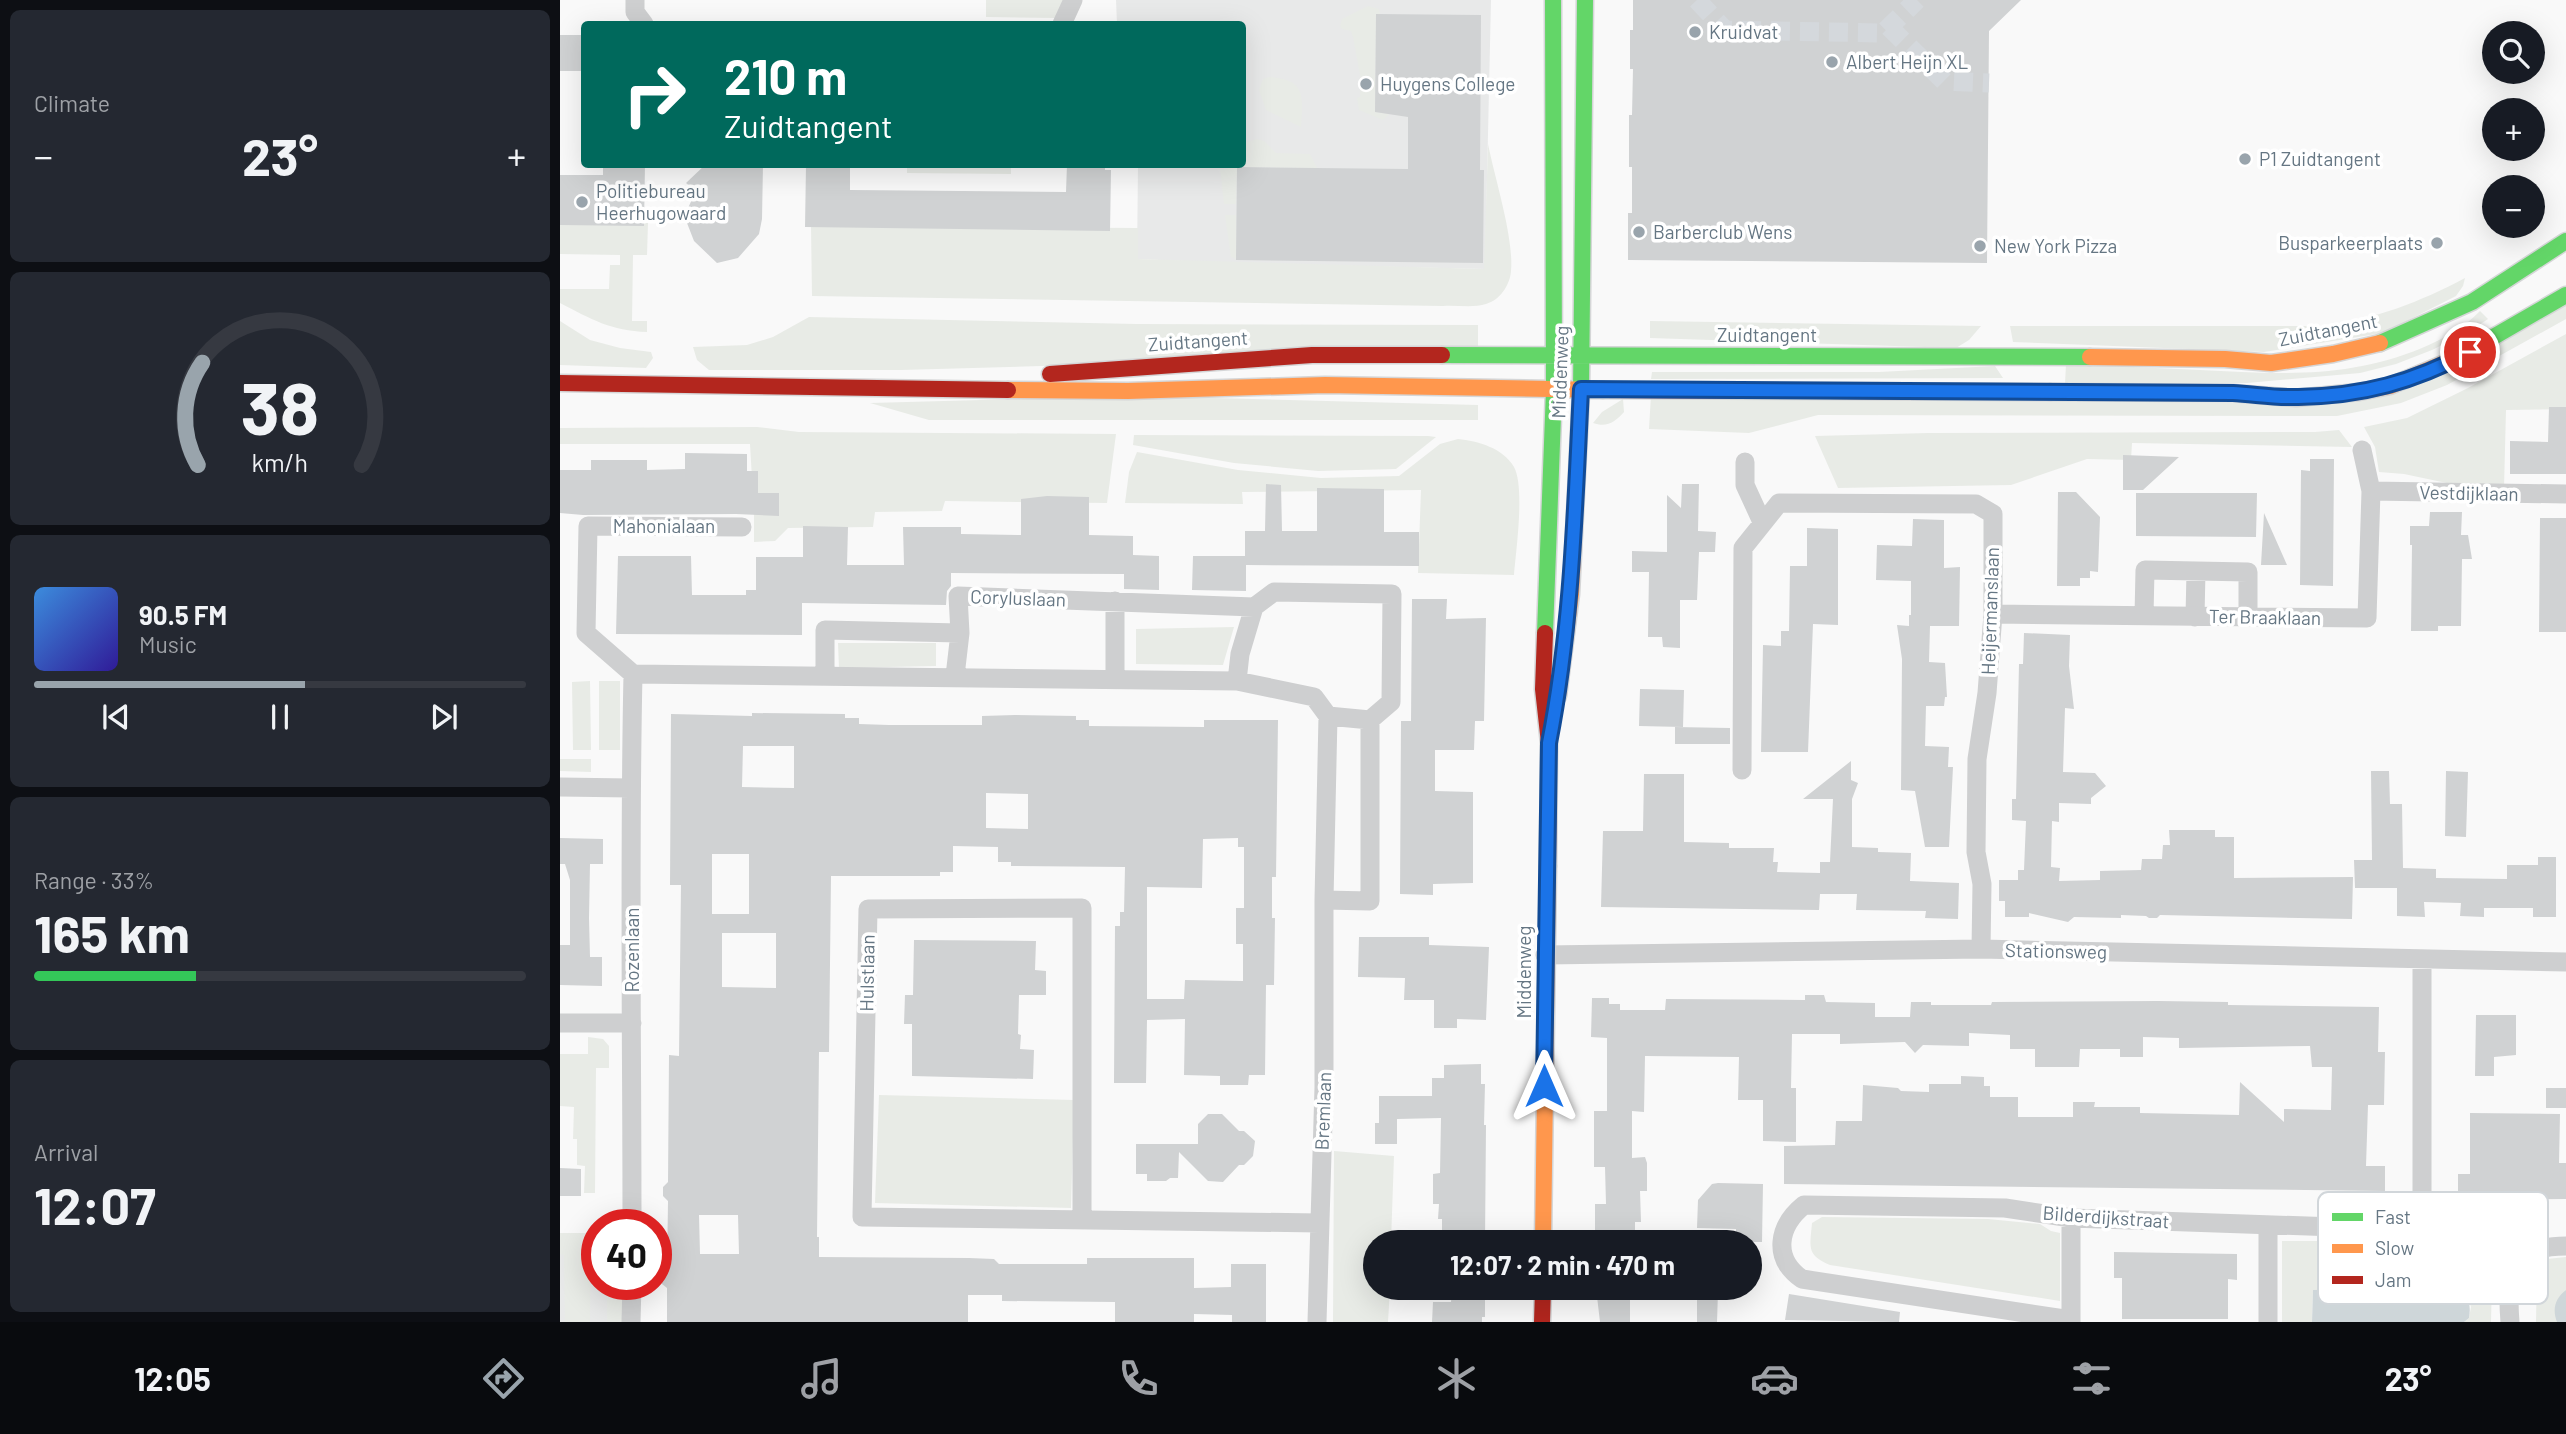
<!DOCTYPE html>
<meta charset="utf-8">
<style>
:root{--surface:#171b24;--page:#242831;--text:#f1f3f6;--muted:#9ea1a6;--line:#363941;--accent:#99a4ac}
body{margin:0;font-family:Barlow,sans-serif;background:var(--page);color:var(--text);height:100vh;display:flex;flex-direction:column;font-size:26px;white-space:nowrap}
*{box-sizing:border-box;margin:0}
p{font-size:23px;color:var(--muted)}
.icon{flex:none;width:38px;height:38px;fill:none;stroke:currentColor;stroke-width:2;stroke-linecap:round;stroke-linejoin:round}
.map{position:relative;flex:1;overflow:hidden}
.side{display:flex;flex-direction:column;gap:10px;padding:10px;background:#0d0f14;width:560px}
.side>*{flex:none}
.guide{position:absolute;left:21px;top:21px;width:665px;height:147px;border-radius:7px;box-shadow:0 7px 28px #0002;background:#00695c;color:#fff;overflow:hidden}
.fabs{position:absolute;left:1922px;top:21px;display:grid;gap:14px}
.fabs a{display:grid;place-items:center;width:63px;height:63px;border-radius:50%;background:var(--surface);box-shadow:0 7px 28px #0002;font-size:35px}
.speed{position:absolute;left:21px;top:1209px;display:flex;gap:14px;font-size:35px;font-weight:700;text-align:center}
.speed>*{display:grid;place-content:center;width:91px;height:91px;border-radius:50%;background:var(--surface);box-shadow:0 7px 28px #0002;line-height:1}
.speed .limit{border:10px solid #d22;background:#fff;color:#111}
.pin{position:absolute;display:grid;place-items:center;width:60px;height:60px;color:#fff;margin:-30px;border:4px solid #fff;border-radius:50%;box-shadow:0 2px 7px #0007}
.me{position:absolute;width:77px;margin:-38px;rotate:0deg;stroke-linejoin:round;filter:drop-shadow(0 0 5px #0008)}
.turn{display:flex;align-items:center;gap:24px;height:147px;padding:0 28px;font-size:32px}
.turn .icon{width:91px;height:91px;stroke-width:2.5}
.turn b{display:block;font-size:49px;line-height:60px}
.big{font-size:52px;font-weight:700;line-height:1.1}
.side .tile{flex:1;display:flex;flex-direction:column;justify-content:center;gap:10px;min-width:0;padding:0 24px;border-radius:10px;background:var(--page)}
.side .dial{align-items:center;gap:0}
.dial svg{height:182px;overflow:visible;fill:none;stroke:var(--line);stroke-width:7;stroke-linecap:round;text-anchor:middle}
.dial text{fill:var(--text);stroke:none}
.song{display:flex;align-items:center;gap:21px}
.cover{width:84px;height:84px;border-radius:10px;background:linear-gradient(135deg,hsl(210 70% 55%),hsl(250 70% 35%))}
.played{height:7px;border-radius:4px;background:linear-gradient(90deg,var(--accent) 55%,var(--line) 55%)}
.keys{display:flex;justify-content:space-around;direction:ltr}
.heat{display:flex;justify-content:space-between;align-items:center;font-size:38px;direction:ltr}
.charge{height:10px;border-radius:5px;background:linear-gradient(90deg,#34c759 33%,var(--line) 0)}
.trip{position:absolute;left:803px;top:1230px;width:399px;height:70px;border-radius:35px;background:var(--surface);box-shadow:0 7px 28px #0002;font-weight:700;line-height:70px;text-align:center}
.dock{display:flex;height:112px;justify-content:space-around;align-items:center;background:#090b0e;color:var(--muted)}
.dock .icon{width:49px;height:49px}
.dock .current{color:var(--accent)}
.dock b{font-size:32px;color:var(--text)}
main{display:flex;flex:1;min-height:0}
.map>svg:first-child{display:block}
.built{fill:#e8e9e9}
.green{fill:#e8ebe6}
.water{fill:#ced6d9}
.building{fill:#d0d2d3;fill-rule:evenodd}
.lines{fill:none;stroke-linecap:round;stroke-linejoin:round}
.street-tunnel{stroke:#d4d8dc;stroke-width:19;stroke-dasharray:19 10;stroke-linecap:butt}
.fast-casing{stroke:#d5d6d7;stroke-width:19}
.slow-casing{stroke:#d5d6d7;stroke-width:19}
.jam-casing{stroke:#d5d6d7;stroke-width:19}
.street{stroke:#cecfd0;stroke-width:19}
.fast{stroke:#63d668;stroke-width:16}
.slow{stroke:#ff974d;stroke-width:16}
.jam{stroke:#b3261e;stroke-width:16}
.route-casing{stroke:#114b97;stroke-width:18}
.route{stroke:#1a73e8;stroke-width:12}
.poi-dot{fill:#99a4ac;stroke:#fff;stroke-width:2.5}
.labels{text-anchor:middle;stroke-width:7;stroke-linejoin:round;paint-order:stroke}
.poi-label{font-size:19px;fill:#657683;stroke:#fff;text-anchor:start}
.street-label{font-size:19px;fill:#657683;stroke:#fff}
.key{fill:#fff;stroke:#d1d6da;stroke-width:2}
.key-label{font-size:19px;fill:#657683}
</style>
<main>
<section class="side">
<div class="tile"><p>Climate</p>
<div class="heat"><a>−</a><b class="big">23°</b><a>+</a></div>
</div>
<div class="tile dial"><svg viewBox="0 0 100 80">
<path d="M14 69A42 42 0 1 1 86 69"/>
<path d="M14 69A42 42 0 0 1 16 24" stroke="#99a4ac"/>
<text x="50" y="56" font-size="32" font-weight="700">38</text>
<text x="50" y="72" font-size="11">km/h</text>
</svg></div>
<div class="tile">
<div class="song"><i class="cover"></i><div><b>90.5 FM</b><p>Music</p></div></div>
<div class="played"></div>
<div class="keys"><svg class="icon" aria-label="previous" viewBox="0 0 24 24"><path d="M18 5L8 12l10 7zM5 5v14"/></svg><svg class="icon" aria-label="pause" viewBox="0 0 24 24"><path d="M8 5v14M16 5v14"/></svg><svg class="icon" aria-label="next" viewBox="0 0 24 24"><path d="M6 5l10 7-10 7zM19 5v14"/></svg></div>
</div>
<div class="tile"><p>Range · 33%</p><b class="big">165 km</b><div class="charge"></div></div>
<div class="tile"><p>Arrival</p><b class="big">12:07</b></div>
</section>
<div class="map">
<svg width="2006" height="1322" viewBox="0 0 2006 1322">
<rect width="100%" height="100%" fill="#f9f9f9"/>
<path class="built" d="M556,0H931L925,269L671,263L577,259L578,165L682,164V24H557Z
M0,1233H37V1284L61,1285L62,1322H0Z"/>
<path class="green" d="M426,0H506L497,18L426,17Z
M808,6L819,9L820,14H816L815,112L829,114L823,120L799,110L797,98L800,97L801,80L793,37L791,31L782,29L780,26L782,19Z
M709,77C746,80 743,95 741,127L706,110L699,90L703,79Z
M697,139L704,141L716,153L750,154L757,168L677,167L676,204H664L660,169H666L669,165L682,164L683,143Z
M928,144C935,179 954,238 951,271C950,285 940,300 926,304C914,308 897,305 883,306L252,296L251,226L578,228V259L924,269Z
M347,165H451V174L347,173Z
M665,215H676V259L671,257Z
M0,223H88L87,255H73L72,321H87V332C51,331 31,319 0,303V289H49L50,265H60V255L0,254Z
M1905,278L1903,286L1896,296L1823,333L1704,352L1453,342L1450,326H1765C1815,319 1860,302 1905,278Z
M2006,305V319L1887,385L1841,403L1777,416L1258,415L1189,433L1089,429L1091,395L1760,404Z
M1920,311L1928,319L1907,333L1872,350L1836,364L1800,373L1687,383L1505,384L1506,364C1550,366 1595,368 1640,370C1719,374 1787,379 1862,348C1883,339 1904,328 1920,311Z
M249,317L577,324L918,325V347L515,365L341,370H149L137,360L133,347L187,345L213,337Z
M0,321L30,340L60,348L91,352L93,358L86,368L0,365Z
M1090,321L1421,326L1409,340L1396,348L1090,338Z
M2006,334V409L1946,410L1944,488L1901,486L1844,474L1819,472L1815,447L1804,427L1847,418L1908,388Z
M1435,366L1443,378L1091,379L1092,372H1319Z
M577,396L918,405V420H369L310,403Z
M1063,399L1064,412C1055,422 1047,428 1033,423L1042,412Z
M197,427L239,432L556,434L547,503L385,501L382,511L315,512L313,527L228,528L215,541L194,542V513L190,444H0V428Z
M1779,430L1792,447L1572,443L1571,460L1527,459L1451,485L1278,488L1255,436L1368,433L1755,432Z
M574,435L868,436L876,437L836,469L758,471L674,463L573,445Z
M898,439C918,441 943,448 954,467C965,487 956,551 954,575L858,573L861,490L682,492L683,504L565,503L569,472L577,452L678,470L761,478L839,476L880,444Z
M674,627L663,665L576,664V629Z
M278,643H376V666L279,668Z
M30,681L31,750H13L12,682Z
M39,681H60V750H39Z
M0,759H31V772L0,771Z
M28,1037L43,1039L49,1046V1068H36L35,1193H24L25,1166L17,1165V1139H13L14,1107L0,1106V1054H28Z
M319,1095L514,1100L511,1208L315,1203Z
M774,1151L834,1156L831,1242H816V1288H830L828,1322H773Z
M1262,1217L1428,1219L1480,1224L1491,1231L1500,1233V1301L1270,1265C1246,1255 1250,1247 1252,1223Z
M0,1233H31L30,1322H5L4,1255L0,1254Z
M1722,1241H1815L1838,1246L1932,1279L1931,1322H1904L1909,1318L1911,1307L1908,1298L1753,1290L1752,1322H1722Z
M2006,1257V1290L1997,1322H1976L1977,1265L1987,1259Z
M47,1285H65L64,1322H47Z"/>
<path class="water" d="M1880,1288C1901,1290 1913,1293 1909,1318L1904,1322H1752L1753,1290Z
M2006,1290V1322H1997C1992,1310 1995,1298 2006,1290Z"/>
<path class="building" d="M1073,0H1461L1429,31L1427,263L1068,260V213H1072V167H1069V115H1072L1073,69H1070V30H1073Z
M816,14L921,15L920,170H924L923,263L676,260L677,167L848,169V117L815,112Z
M0,35H24V71H0Z
M43,164H85L84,226L0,225V175H43Z
M146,164H203L202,219L199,234L178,258L157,263L134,241L127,223L128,208L136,191L126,183Z
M252,164H290V190L506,192L507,164H545V170H551L550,231L245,227L246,166L252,167Z
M1989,407H2006V474H1950V441L1988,442Z
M125,453L187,454V471H198V493H219V516L176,514L23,515L0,513V470H31V460H87V470L125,469Z
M1563,455L1619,457L1583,490H1563Z
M1750,459H1774L1773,586L1740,585L1741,470L1750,471Z
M706,484L721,485L722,531H757V488L824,489V532H859V566L686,565V591L632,590L633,556H685V531H705Z
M1122,484H1139L1138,531L1156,532L1155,552H1139L1137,600H1120V648L1103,647L1102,637H1088L1089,572H1072V551L1107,552V495L1121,508Z
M1498,492H1516L1540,517L1538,572L1530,571V578H1520V586H1497Z
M1576,493H1697L1696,537L1576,536Z
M487,496L529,497V535L573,536V555L599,556V590L564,589V574L391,573V586L387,591L386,605L242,603V635L56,634L58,556H131L132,595H186V590H196V557H243V526L288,527L287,565H344L343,527H401V534L461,535V499Z
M1870,512H1902L1901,535H1908L1912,559H1902L1901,626H1878V631H1851L1852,545H1850V526H1869Z
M1704,513L1727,565H1701Z
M1980,518H2006V632H1979Z
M1353,519L1384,520V568L1400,567L1399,626H1370L1369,662L1385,663L1387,697H1385L1384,706H1366L1365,746L1389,747L1388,767H1393L1389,847H1365L1355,791L1341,790L1342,659L1337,625L1349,626V615H1351V581L1316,580L1317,545L1352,546Z
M1247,528L1278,529V625L1253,624L1248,752H1201L1203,645L1221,646V631H1229L1230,566H1247Z
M852,599H887L886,619L926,618L924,721H915L914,750H875V791L913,792V883L873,884V895L840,894L841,721H851Z
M1464,633L1510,635L1509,666L1514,709L1505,708L1503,772L1535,773L1546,786L1531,798V804L1499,803V822L1492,821L1491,867L1500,868L1499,881L1540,880V871L1581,870L1582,859H1602L1603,845H1610L1609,830H1655V837H1674V878L1793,877L1792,919L1600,915L1597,918H1589L1586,916L1561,915V918L1514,917L1508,922L1469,913V917H1445V901H1439V880H1458V870H1464L1466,821L1452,820V799H1456L1459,664H1463Z
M1080,689L1124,690L1123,727L1079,726Z
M192,713L285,714V718H299V724L329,725H422V716L455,715L516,716V720H529V726L644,727V720H718L716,877H712V918H715L714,985H706L705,1075H689L688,1085H660V1076L624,1075L625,1019L587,1020L586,1083H554L555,926H560V912H564L565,867L451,866V862H438V847L393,846V872H380V876H271L269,1052H259L257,1237H259V1257L409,1258L434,1259L439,1264H527V1258H634V1288L671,1287V1264H706V1322H672V1315L634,1314V1322H555V1302L442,1301V1295H408V1322H107V1288L102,1284V1275L107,1271L108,1201L103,1196V1187L108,1182L109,1055L119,1056L121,885H110L111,714L192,716ZM183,746H234V788L182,787ZM426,793L468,794V829L426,828ZM678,838V847H684V908H676V944H683V981L625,980L624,999H587V887L642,888L643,839ZM152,854H189V914H152ZM162,933H216V988L162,987ZM139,1215H178L179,1254H140Z
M1115,727L1170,728V744H1115Z
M1291,761V780L1298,783L1292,799V847L1318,848V852L1351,853L1350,881L1399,883L1398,919L1365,918L1366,911L1296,910L1297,894H1260L1259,910L1041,907L1043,831H1083L1084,774H1124V842L1169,843V848H1214L1213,862H1218L1217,872L1260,873V862H1270L1273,799H1243Z
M1811,771H1829L1830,804H1842L1843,868L1876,869V878L1947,879V865H1978V857H1996V917H1973V908H1924V917L1900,916L1901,903L1864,902L1865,917L1837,916V888H1795L1794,860H1812Z
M1886,771L1908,772L1906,837L1885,836Z
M0,838L43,839V864H30L29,918L30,957H42V986L0,985V945H10V880L5,864H0Z
M799,937H869V945L929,947L926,1020L897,1019V1028H874V1000H844L845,978L798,977Z
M354,940L476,941L475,970L486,971V995H459L458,1034L461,1035L460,1049L474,1050L473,1079L352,1076V1024H344L345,995H353Z
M1245,995H1264L1266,1002L1315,1003V1017H1350L1351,1002H1371V1005H1431L1432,1002L1598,1001L1668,1002V1005L1819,1007L1818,1052H1825L1824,1105H1808L1806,1166H1825V1191L1224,1184V1146L1275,1145L1276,1121H1302L1303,1085L1338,1088L1341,1091L1369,1092V1084H1401V1076L1424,1077V1086H1430V1097H1458V1117H1513V1102H1535L1534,1107H1580V1113L1679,1115L1680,1082L1724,1122V1109L1771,1110L1772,1067H1752L1750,1046L1619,1048V1038L1583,1037V1057H1560V1049H1520L1519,1067H1475V1049H1450V1035L1409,1033V1046L1363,1045L1355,1053L1345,1042L1280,1044V1034H1232L1231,1088H1236V1142L1203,1141V1100H1178L1179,1057L1085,1056L1084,1112L1072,1111V1158L1085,1157L1087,1163V1191H1080L1081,1222H1075V1242H1035V1204H1046L1045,1167H1034V1111H1047V1038L1031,1037L1032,998H1049V1004H1060V1010H1105L1106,999L1245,1000Z
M1916,1015H1956V1055L1934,1057V1076H1915Z
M921,1064V1084H925L924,1125H926L925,1242L882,1241V1219H878L879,1204H873V1174L880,1173L881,1118L837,1119V1144H815V1123H819V1096H872V1078H884V1065Z
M1986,1088H2006V1108H1986Z
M1910,1113L2000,1114L1999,1163H2006V1199L1898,1200V1174H1910Z
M648,1114H662L679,1131H684L695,1141L693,1156L684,1165H679L663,1182L648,1181L619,1152L618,1178H610L606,1181H587V1174H576V1144H638V1124Z
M0,1168L21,1169V1196H0Z
M1158,1183L1203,1184L1202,1242H1176V1229L1137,1228L1138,1200L1152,1184Z
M1554,1252L1677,1254V1280L1668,1279V1319H1562V1278H1554Z
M892,1288H910V1296L925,1297V1317H922V1322H872L873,1302H891Z
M1036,1288H1054L1055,1291H1065V1298H1070V1322H1040Z
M1137,1292H1158L1157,1322H1137Z
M1229,1294L1340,1312L1339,1322L1225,1320Z"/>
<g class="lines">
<path class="street-tunnel" d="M1137,0L1165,30L1323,33L1357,0
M1329,27L1384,81L1429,83"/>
<g class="fast-casing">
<path id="fast" d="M1820,343L1912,302L2006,241
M1923,343L2006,295
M882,355L1530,357
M1021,392L1025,0
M985,633L994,389L993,0"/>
</g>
<g class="slow-casing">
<path id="slow" d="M1530,357L1665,359L1711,363L1773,354L1820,343
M448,390L568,391L765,385L1043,390
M1490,392L1673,393L1736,398L1799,392L1830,386L1897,358L1923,343
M998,696L1011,594L1021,392
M983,1242L988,866"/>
</g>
<g class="jam-casing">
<path id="jam" d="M490,374L752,355H882
M0,383L448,390
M1043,390L1490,392
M985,633L983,689L989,743L988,866
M982,1322L983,1288"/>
</g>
<path class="street" d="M75,0V12L84,24
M502,24L513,0
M1185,462V485L1202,522
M1811,491L2006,494
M1433,614L1807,618L1811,491L1802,450
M1584,616L1585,570L1688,572V617
M1635,617L1636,571
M73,674L677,681L680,654L694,607L714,592L832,594L831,702L810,720L768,716
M73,674L26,633L28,526L182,527
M265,675V630L400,633
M395,676L400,633L398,596L694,607
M555,679V601
M677,681L754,697L768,716L764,900V1087L757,1322
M1182,770L1183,548L1219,503L1416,504L1433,514V614L1427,693L1417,759L1416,852L1422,884L1421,949
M0,787L70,788
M764,900L810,901V720
M985,955L1421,949L2006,962
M0,1023H72
M522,1219V908L308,909L302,1217L759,1223
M72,1225C72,1041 69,858 73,674
M1862,1230V959
M1511,1320L1242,1279C1212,1258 1218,1226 1244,1205L1445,1208L1511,1218L1862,1230L1953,1269
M71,1322L72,1284
M1511,1322V1218
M1708,1322V1225
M1950,1322C1946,1274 1951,1246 2006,1246"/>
<use href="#fast" class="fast"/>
<use href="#slow" class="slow"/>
<use href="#jam" class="jam"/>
</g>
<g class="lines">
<g class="route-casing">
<path id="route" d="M984,1086L989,743C1012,626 1015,508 1021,389L1673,393C1694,394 1716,398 1738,397C1803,396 1853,382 1910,352"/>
</g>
<use href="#route" class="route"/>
</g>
<g class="poi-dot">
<circle cx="1135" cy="32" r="7"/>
<circle cx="1272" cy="62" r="7"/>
<circle cx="806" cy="84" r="7"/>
<circle cx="1685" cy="159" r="7"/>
<circle cx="22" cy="202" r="7"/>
<circle cx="1079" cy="232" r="7"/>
<circle cx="1877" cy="243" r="7"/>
<circle cx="1420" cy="246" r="7"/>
</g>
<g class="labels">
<g class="poi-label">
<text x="1149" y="39">Kruidvat</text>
<text x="1286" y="69">Albert Heijn XL</text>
<text x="820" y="91">Huygens College</text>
<text x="1699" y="166">P1 Zuidtangent</text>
<text x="36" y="198">Politiebureau<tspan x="36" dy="22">Heerhugowaard</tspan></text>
<text x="1093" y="239">Barberclub Wens</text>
<text x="1863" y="250" text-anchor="end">Busparkeerplaats</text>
<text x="1434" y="253">New York Pizza</text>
</g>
<g class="street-label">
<text transform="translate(1768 330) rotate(-11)" y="7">Zuidtangent</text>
<text x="1207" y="342">Zuidtangent</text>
<text transform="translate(638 341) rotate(-4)" y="7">Zuidtangent</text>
<text transform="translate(1000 372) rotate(-88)" y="7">Middenweg</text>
<text transform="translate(1909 493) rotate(1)" y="7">Vestdijklaan</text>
<text x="104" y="533">Mahonialaan</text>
<text transform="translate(458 598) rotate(2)" y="7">Coryluslaan</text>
<text transform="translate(1430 611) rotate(-88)" y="7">Heijermanslaan</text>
<text transform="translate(1705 617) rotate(1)" y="7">Ter Braaklaan</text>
<text transform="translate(72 950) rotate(-90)" y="7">Rozenlaan</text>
<text transform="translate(1496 951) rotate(1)" y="7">Stationsweg</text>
<text transform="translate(964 972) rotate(-90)" y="7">Middenweg</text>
<text transform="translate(307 973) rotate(-89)" y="7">Hulstlaan</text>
<text transform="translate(763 1111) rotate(-88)" y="7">Bremlaan</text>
<text transform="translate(1546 1217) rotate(4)" y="7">Bilderdijkstraat</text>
</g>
</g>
<rect x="1758" y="1192" width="230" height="112" rx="10" class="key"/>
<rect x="1772" y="1213" width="31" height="8" fill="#63d668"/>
<rect x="1772" y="1244" width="31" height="9" fill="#ff974d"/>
<rect x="1772" y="1276" width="31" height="8" fill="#b3261e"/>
<g class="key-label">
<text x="1815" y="1224">Fast</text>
<text x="1815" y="1255">Slow</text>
<text x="1815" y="1287">Jam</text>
</g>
</svg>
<div class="fabs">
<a><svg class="icon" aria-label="search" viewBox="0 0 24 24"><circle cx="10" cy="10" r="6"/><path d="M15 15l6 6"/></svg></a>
<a>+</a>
<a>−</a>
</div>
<div class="speed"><div class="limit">40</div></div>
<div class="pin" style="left:1910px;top:352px;background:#d93025"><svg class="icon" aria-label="arrive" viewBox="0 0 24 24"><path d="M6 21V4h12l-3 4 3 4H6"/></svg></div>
<svg class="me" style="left:984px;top:1086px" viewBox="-20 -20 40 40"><path d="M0-17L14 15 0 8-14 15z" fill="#1a73e8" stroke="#fff" stroke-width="4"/></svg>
<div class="trip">12:07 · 2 min · 470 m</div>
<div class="guide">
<div class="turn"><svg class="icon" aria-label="right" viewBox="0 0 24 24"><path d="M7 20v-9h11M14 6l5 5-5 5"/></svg><div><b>210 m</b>Zuidtangent</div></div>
</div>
</div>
</main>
<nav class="dock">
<b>12:05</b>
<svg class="icon current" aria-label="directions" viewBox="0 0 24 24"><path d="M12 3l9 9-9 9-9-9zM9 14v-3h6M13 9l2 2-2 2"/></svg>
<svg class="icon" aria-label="music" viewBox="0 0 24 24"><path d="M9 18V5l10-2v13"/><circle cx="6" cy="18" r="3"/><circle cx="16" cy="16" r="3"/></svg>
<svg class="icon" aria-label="phone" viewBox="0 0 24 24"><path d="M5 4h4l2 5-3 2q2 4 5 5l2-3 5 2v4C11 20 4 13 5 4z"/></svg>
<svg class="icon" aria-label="climate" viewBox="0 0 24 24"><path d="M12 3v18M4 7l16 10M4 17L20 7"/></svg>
<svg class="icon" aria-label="car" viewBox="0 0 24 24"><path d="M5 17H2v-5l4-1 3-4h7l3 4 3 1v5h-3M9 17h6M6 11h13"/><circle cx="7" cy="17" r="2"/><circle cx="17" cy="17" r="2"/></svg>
<svg class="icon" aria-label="filters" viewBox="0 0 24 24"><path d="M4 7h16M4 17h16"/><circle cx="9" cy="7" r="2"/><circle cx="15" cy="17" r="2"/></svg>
<b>23°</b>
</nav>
